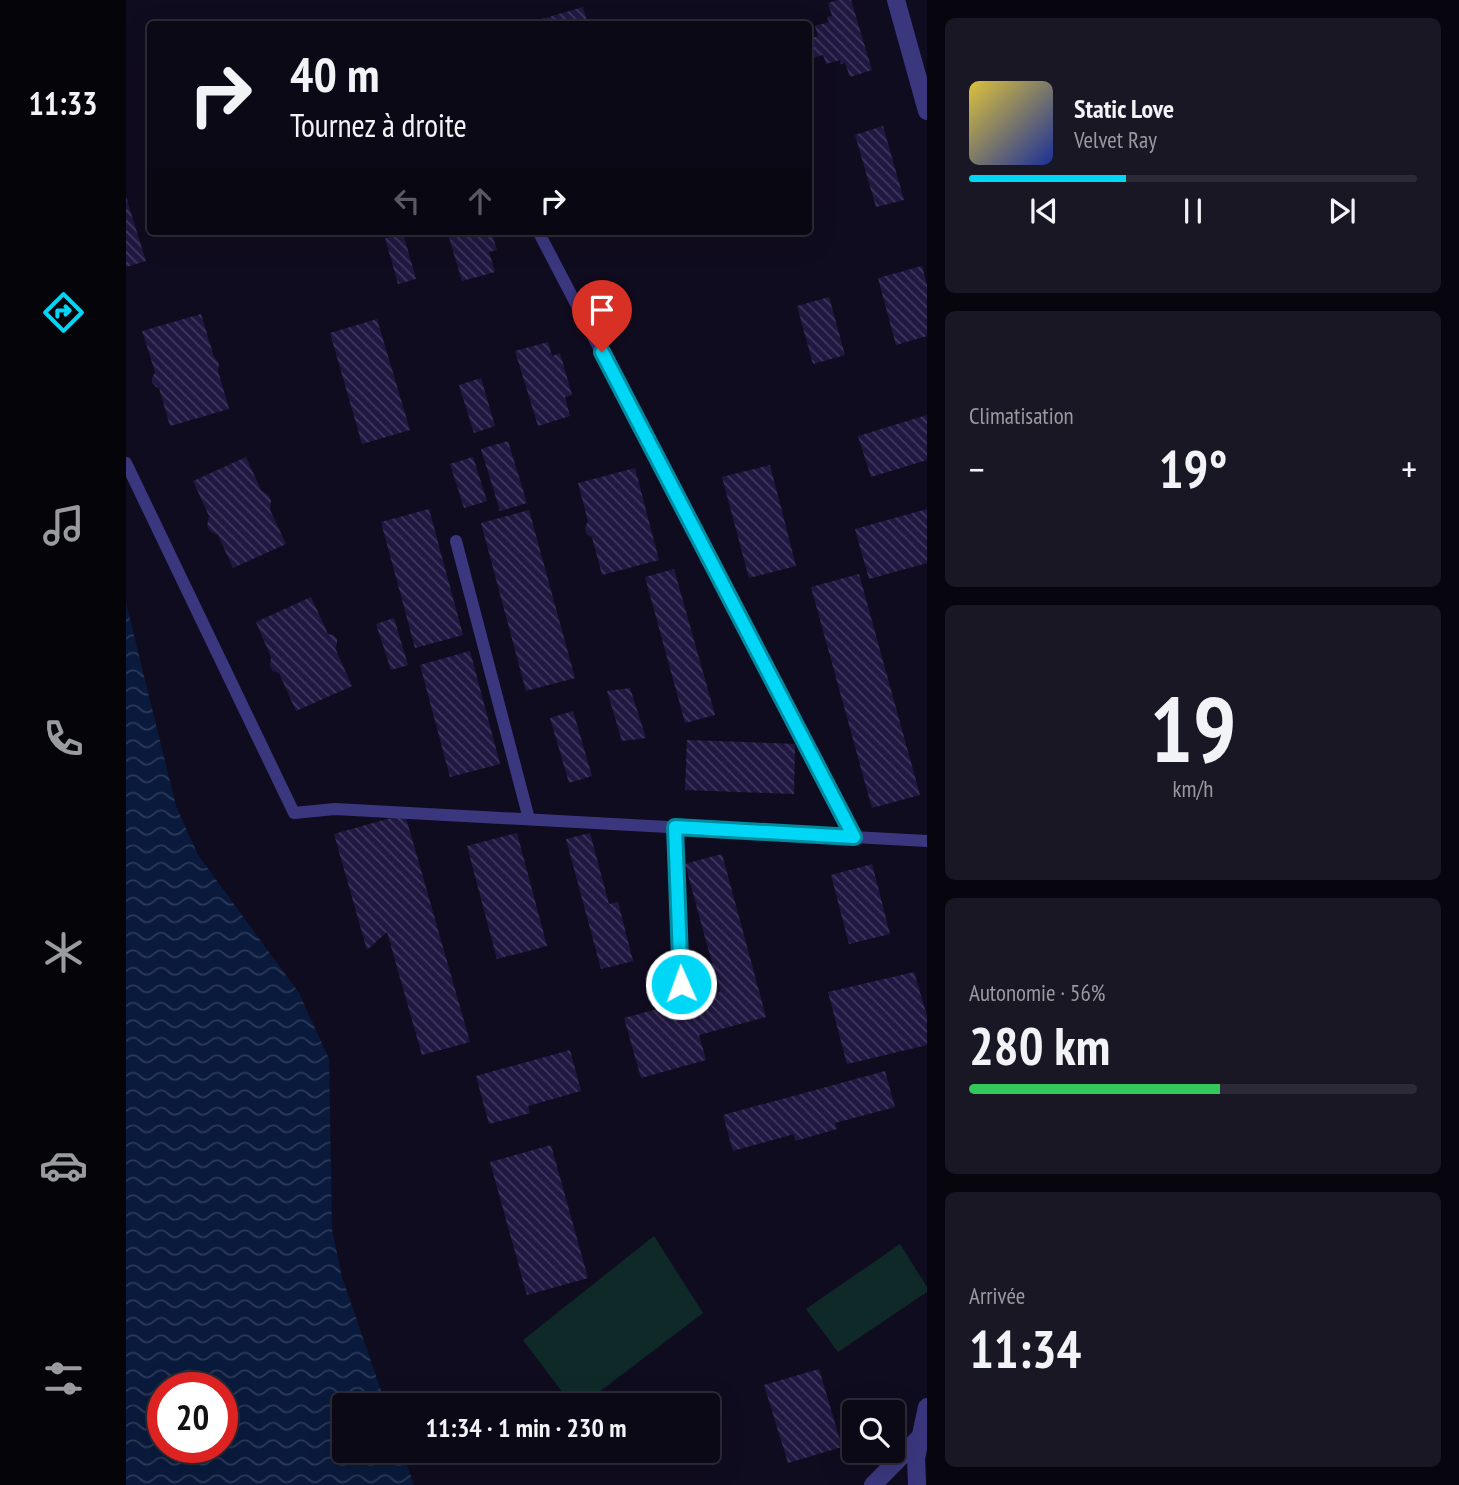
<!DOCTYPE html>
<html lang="fr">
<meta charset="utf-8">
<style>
:root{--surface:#0c0917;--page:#1a1724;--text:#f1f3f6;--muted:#9a9aa1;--line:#2c2a36;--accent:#00d7f6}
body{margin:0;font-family:"PT Sans Narrow",sans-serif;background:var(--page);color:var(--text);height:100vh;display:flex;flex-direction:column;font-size:26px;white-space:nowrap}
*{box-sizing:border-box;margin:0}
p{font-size:23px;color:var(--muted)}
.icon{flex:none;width:38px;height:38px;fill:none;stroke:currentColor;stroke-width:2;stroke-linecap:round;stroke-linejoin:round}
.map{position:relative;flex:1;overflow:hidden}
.drawer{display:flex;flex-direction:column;gap:18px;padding:18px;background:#07050d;width:532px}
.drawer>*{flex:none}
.guide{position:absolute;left:21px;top:21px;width:665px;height:214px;border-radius:7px;box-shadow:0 7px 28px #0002,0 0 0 2px var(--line);background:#0c0917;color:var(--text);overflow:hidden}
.buttons{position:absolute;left:716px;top:1400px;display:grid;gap:14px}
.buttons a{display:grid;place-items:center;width:63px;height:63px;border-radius:7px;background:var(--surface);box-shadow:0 7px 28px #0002,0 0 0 2px var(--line);font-size:35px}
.speed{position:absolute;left:21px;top:1372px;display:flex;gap:14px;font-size:35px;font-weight:700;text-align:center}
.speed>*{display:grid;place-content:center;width:91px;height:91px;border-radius:50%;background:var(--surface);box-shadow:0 7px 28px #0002,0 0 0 2px var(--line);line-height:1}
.speed .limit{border:10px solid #d22;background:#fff;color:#111}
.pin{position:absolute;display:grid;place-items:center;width:60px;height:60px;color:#fff;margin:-72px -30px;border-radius:50% 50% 50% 0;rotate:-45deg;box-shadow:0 0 7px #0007}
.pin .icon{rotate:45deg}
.me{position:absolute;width:77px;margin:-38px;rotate:358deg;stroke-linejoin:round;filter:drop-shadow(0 0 5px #0008)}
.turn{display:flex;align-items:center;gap:24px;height:147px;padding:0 28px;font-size:32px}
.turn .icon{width:91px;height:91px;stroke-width:2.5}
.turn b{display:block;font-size:49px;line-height:60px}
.lanes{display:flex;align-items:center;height:66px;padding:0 28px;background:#0003;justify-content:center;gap:35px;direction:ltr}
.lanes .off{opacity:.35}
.big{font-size:52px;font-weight:800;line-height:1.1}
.drawer .tile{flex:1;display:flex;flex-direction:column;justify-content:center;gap:10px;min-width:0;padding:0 24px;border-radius:10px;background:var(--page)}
.drawer .dial{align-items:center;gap:0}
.dial b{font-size:91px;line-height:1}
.song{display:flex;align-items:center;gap:21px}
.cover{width:84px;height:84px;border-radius:10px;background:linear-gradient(135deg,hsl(50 70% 55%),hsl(230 70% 35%))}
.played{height:7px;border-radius:4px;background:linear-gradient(90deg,var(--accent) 35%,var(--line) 35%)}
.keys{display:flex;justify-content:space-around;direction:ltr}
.heat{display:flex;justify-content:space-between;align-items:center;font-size:38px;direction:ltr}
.charge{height:10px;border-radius:5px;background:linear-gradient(90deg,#34c759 56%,var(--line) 0)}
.trip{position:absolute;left:206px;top:1393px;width:388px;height:70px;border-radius:7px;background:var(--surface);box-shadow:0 7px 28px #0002,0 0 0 2px var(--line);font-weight:800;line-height:70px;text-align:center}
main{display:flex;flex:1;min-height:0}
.dock{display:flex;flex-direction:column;width:126px;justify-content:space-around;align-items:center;background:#050409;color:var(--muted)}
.dock .icon{width:49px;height:49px}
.dock .current{color:var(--accent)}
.dock b{font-size:32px;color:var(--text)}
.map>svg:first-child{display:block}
.pitch{fill:#0f2929}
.water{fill:url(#water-waves);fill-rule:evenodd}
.building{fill:url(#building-back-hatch)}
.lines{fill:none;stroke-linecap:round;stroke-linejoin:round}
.lane{stroke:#3b377f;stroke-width:12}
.street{stroke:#3b377f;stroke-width:18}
.route-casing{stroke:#008ca0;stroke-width:18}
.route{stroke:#00d7f6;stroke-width:12}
</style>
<main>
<nav class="dock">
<b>11:33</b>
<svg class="icon current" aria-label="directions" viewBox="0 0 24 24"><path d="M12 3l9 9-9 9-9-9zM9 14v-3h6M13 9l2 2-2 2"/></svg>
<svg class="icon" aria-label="music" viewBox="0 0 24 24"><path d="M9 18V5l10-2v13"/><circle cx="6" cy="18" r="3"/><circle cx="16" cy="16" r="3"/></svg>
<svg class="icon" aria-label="phone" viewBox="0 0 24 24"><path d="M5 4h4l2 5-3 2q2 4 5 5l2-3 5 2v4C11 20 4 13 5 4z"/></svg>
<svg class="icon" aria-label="climate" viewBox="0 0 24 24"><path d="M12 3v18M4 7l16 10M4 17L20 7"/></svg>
<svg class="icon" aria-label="car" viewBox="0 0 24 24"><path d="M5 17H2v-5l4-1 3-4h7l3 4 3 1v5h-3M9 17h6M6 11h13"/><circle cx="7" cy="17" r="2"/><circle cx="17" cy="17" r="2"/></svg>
<svg class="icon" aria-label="filters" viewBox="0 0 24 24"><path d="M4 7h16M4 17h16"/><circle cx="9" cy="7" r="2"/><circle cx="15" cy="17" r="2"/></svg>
</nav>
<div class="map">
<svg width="801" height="1485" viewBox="0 0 801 1485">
<defs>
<pattern id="water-waves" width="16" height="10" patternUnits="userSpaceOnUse" patternTransform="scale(1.75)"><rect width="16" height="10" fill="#091a3c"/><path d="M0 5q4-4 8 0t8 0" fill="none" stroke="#2c3a59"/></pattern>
<pattern id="building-back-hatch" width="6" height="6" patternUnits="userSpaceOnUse" patternTransform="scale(1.75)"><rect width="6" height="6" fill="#211841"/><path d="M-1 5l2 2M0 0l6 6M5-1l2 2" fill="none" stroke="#40385e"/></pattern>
</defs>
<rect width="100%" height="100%" fill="#100c1f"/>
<path class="pitch" d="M528,1236L577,1313L456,1405H446L397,1340Z
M774,1244L801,1287V1292L712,1352L680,1309Z"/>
<path class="water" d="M0,603L50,806L72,855L173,993L203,1059L206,1230L216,1277L260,1405H219V1451H276L288,1485H0ZM37,1388H96V1447H37Z"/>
<path class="building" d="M711,0H725L746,70L724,77L719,63L715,64L714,60L700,64L697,55L687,58L682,39L692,36L689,26L703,22L701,17L706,16L702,3Z
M457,7L462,24H399Z
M757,126L778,200L750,207L729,135Z
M0,197L20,261L0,267Z
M321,231H365L371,250L363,252L369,272L336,281Z
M277,233L290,279L272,284L259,238Z
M796,266L801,285V336L770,345L752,278Z
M703,297L719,355L687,364L671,306Z
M75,314L88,357L93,363L92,371L103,409L44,426L33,388L30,387L26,382V378L29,372L16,331Z
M251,319L284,430L236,444L204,333Z
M422,342L426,356L434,353L446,395L439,397L444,416L412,426L389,351Z
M355,378L369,426L348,433L333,385Z
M801,415V460L745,477L732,436Z
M382,441L401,503L374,511L355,449Z
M120,457L135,490L143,496L145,500L144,510L160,544L107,568L92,535L85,532L81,526L83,516L67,481Z
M347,457L361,501L338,508L324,464Z
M644,465L670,566L623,578L596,477Z
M509,468L533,560L476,575L466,537L461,534L459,529L462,521L452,483Z
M303,509L337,635L289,648L255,522Z
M801,509V563L743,579L729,529Z
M403,510L449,678L400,691L355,523Z
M548,569L589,715L559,723L519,577Z
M733,574L794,795L746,808L685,587Z
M185,597L202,634L207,635L211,639V644L209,648L226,686L170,711L153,673L147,671L144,666L145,657L130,622Z
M268,618L282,665L265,670L250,624Z
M344,651L374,764L324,777L294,665Z
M504,688L520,738L496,741L481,691Z
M447,711L466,776L443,783L424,718Z
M561,740L669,744L668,794L559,790Z
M279,814L344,1042L296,1055L261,932L241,950L208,834Z
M391,833L421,946L371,959L341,846Z
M464,833L483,904L492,902L507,961L475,969L440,839Z
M596,854L640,1017L573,1035L580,1060L515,1078L498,1018L594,992L559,864Z
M746,864L764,934L723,944L705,875Z
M788,972L801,1016V1045L721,1064L702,992Z
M444,1050L455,1091L402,1106L404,1113L363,1124L350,1076Z
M759,1071L769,1107L709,1123L711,1129L669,1141L668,1134L607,1151L597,1115Z
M425,1145L462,1278L401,1295L364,1162Z
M693,1369L716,1447L662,1463L638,1385Z"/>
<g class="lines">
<path class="lane" d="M412,231L728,837
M0,463L168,813L209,809L801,841
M330,541L403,819
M549,827L555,984"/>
<path class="street" d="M770,0L801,111
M747,1485L795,1436
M791,1485L790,1458L801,1407"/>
</g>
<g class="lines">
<g class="route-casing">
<path id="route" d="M476,352L728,837L549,827L555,984"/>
</g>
<use href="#route" class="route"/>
</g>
</svg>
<div class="buttons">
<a><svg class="icon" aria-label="search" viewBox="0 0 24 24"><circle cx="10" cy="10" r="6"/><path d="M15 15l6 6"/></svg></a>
</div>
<div class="speed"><div class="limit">20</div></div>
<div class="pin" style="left:476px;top:352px;background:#d93025"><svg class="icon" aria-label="arrive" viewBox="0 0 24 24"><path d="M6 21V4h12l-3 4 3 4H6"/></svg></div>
<svg class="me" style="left:555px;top:984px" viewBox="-20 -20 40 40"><circle r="17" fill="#00d7f6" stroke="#fff" stroke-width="3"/><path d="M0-11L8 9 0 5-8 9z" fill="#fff"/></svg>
<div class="trip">11:34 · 1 min · 230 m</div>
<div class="guide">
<div class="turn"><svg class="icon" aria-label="right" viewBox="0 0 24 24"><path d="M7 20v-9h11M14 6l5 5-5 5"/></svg><div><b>40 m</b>Tournez à droite</div></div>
<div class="lanes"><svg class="icon off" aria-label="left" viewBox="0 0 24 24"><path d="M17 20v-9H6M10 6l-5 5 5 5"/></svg><svg class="icon off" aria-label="ahead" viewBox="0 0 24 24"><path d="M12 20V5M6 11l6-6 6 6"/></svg><svg class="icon" aria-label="right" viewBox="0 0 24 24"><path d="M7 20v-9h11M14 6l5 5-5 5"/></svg></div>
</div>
</div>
<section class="drawer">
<div class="tile">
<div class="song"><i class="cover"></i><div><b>Static Love</b><p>Velvet Ray</p></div></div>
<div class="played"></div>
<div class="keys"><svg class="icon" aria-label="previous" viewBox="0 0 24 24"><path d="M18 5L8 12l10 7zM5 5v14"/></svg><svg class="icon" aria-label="pause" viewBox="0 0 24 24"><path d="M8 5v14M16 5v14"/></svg><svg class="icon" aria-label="next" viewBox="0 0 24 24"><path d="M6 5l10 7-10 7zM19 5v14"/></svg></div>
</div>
<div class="tile"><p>Climatisation</p>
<div class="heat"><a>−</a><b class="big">19°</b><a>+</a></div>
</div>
<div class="tile dial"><b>19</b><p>km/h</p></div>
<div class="tile"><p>Autonomie · 56%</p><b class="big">280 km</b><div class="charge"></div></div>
<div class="tile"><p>Arrivée</p><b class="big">11:34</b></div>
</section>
</main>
